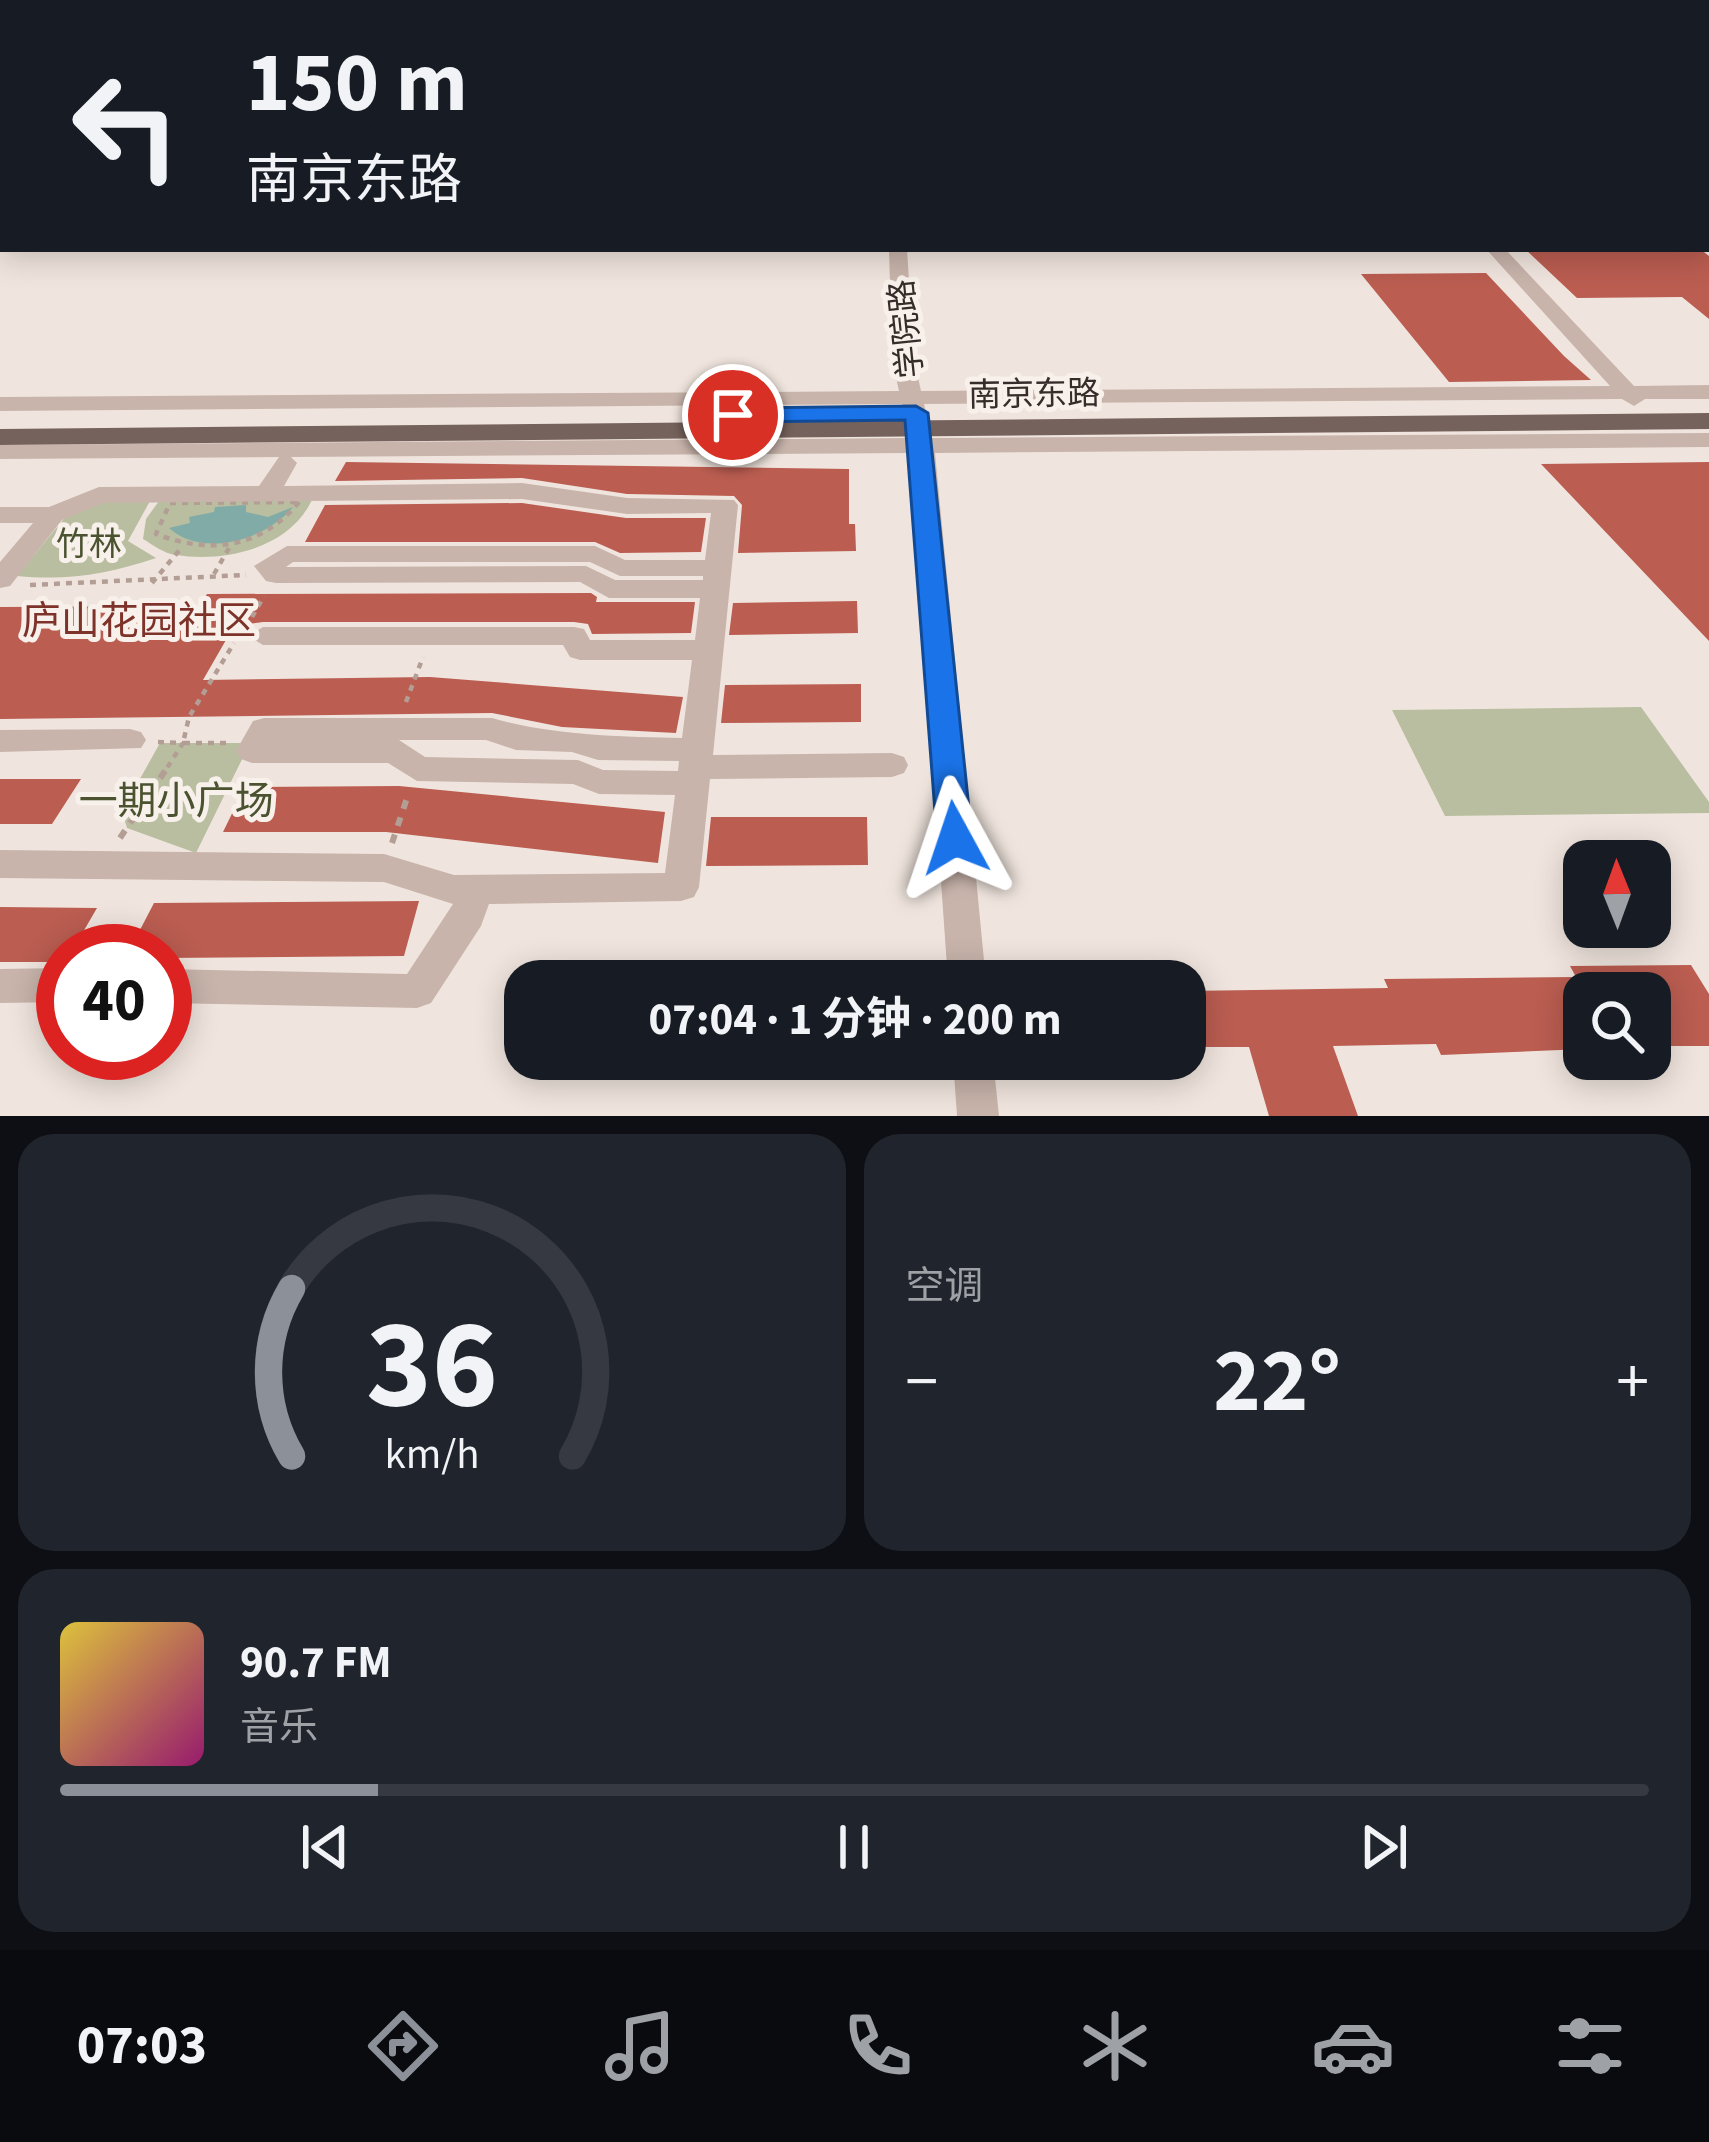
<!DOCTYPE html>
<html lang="zh">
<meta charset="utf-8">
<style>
:root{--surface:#171b24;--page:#20242c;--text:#f1f3f6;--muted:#9ea1a6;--line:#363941;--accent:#8c9099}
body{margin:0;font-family:"Source Sans 3","Noto Sans SC",sans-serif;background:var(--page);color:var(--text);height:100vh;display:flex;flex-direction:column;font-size:45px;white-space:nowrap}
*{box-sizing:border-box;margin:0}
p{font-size:39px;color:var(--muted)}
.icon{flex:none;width:66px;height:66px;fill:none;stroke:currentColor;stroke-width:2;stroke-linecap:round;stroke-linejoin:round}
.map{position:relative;height:1116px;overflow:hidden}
.panel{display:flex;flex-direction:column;gap:18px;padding:18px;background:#0d0f14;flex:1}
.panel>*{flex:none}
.top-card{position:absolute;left:0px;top:0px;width:1710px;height:252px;box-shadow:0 6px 30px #0003;background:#171b24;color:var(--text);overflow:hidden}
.needle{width:78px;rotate:359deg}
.buttons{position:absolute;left:1563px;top:840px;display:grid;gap:24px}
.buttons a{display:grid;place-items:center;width:108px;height:108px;border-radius:24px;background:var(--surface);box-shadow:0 6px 30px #0003;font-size:60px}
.speed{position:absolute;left:36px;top:924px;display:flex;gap:24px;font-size:60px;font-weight:700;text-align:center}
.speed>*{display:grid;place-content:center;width:156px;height:156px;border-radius:50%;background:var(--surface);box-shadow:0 6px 30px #0003;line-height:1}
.speed .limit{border:18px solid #d22;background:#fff;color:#111}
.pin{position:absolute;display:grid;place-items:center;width:102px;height:102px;color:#fff;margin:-51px;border:6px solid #fff;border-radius:50%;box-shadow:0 3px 12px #0007}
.me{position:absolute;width:132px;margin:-66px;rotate:355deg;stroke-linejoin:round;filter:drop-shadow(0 0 9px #0008)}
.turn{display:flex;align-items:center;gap:42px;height:252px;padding:0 48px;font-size:54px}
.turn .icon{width:156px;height:156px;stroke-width:2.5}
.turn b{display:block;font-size:84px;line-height:102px}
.big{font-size:90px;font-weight:700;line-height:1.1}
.panel .tile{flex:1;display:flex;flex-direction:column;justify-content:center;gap:18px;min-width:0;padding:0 42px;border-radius:36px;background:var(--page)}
.panel .dial{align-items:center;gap:0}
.dial svg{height:312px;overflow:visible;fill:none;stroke:var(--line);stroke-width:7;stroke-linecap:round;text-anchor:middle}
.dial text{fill:var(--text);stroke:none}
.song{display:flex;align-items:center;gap:36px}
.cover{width:144px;height:144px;border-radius:18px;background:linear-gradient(135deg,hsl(50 70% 55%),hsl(320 70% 35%))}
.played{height:12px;border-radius:6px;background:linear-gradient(90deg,var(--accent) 20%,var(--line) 20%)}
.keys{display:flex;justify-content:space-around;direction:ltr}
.heat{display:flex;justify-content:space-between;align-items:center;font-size:66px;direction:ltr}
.panel .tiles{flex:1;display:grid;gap:18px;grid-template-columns:1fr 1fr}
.tile:last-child{grid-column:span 2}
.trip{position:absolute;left:504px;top:960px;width:702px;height:120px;border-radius:36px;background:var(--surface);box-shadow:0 6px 30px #0003;font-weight:700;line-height:120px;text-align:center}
.dock{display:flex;height:192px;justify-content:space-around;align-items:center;background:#090b0e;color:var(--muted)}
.dock .icon{width:84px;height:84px}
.dock .selected{color:var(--accent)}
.dock b{font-size:54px;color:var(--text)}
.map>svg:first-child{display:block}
.green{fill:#b8be9f}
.water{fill:#80aba7}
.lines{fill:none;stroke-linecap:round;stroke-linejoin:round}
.canal{fill:#80aba7;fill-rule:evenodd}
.building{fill:#bb5d51}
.path-far1{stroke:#b39e95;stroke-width:4.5;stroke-dasharray:6 6;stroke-linecap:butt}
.path{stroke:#b39e95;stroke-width:6;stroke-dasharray:9 9;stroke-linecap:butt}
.minor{fill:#c8b4ab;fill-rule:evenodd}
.major{fill:#76625c;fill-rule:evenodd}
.route{fill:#1a73e8;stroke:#114b97;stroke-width:3}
.labels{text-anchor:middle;stroke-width:10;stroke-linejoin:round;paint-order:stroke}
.street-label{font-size:33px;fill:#362c2a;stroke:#f8f0ea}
.park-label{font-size:33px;fill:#4a5230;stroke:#f8f0ea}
.quarter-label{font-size:39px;fill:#7e332a;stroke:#f8f0ea}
.near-park-label{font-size:39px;fill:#4a5230;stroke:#f8f0ea}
</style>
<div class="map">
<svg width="1709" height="1116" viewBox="0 0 1709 1116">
<rect width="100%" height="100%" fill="#f0e5de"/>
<path class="green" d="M314,495C294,547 227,563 176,555C165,554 153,545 143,539L146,519L162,497Z
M98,501H150L128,541L156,558C108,574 69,581 17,576L67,515Z
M1641,707L1709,802V813L1445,816L1392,710Z
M160,743H250L196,853L127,828L122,811Z"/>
<path class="water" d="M246,505V512L268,517L293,507C267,539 203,559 169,528L190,523L189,517L214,512L215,507Z"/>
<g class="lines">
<path class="canal" d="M106,0H118L120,2L104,3Z
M3,102V114L0,115V103Z"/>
</g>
<path class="building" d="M1525,249H1700L1709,256V319L1682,297L1577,298Z
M1486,273L1564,356L1591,380L1449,382L1361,274Z
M346,462L849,469V524H855L856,551L738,553L742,505L734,496L627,494L522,478L335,481Z
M1709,462V641L1541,464Z
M522,503L626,518H706L701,552L620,553L595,542H305L325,505Z
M591,593L597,597L596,602H695L691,633L592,634L588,624L574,622H263L234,626L203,680L430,677L683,697L676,733L562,727L492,713L0,719V607L200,606L207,594Z
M857,601L858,633L729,635L733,603Z
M861,684V722L721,723L725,685Z
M0,779H81L52,824H0Z
M399,786L665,812L658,863L386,832H223L245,787Z
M711,817H867L868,865L706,866Z
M419,901L404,956L165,958V951H129L154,903Z
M0,907L97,908L72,951H63V962H0Z
M1691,965L1709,994V1046H1650V993L1584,992V1049L1441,1055L1436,1044L1333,1046L1358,1116H1269L1249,1047H1202L1185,1035V991L1388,988L1384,979L1576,977L1570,966Z"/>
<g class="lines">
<path class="path-far1" d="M299,502C261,548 211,555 156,534L170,503Z
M214,574L229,548
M152,583L182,547
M30,585L246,575
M252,617L264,596
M406,702L423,657
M158,742L183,743L167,768
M226,743H183L189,717L234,643"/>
<path class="path" d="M120,838L169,765
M392,843L409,792"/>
<path class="minor" d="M89,0H103L99,3Z
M1428,0H1502L1424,3Z
M1600,0H1704L1596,3Z
M1707,29L1709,30V38L1707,37Z
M0,73H3V81H0Z
M889,249H907L914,359L921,391L1610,386L1486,249H1505L1634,386L1709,385V399H1645L1634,406L1622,399L924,404L932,438L1709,433V447L935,453L986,981H948L911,453L291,457L297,463L284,486L522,483L627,498L734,500L738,505L713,755L892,753L904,757L908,765L904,773L892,777L710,779L699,887L694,897L681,901L489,904L481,926L431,1003L417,1008L165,1003V969L407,974L453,904L384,882L0,878V850L384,854L454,875L665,873L675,795L599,794L573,784L417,781L388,763H252L241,759L236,751L253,721L264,718H492C550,735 621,737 682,738L692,660H580L570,657L563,645H263L248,636L263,627H574L584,629L590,640H695L700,598H609L580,582L276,583L266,581L254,566L287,546H595L625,560H705L711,513L627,514L522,499L103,503L62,520L10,586L0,588V562L33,523H0V507H49L99,487L259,486L279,457L0,459V445L909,438L902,404L0,411V397L899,391L892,359ZM293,562H590L620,576H703V580H615L586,566L286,567ZM399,740H486L516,750L572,752L598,760L679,761L678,771L603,770L578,760L425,757Z
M130,729L141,732L146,740L141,748L0,752V730Z
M63,968V1002L0,1003V969Z
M953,1059H993L999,1116H957Z"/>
<path class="major" d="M3,84V95L0,96V85Z
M3,124V135L0,136V125Z
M1709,413V429L0,445V429Z"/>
</g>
<path class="route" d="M916,406L928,413L972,838L967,847L955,851L943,847L937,838L905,420L733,422L721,415L733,408Z"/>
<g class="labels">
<g class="street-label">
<text transform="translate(905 329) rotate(-96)" y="12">学院路</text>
<text transform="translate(1034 393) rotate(-1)" y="12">南京东路</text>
</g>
<g class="park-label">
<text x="89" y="555">竹林</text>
</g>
<g class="quarter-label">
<text x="139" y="634">庐山花园社区</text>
</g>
<g class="near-park-label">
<text x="176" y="814">一期小广场</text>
</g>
</g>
</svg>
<div class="buttons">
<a><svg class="needle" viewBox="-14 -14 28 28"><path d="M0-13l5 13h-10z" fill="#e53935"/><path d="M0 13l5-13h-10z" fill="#9ea1a6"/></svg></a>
<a><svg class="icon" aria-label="search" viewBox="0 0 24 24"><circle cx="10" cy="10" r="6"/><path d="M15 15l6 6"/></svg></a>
</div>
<div class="speed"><div class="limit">40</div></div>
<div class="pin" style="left:733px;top:415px;background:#d93025"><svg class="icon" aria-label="arrive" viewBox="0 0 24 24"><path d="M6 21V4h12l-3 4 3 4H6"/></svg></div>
<svg class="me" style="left:955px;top:838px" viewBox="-20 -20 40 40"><path d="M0-17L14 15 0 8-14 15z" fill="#1a73e8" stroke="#fff" stroke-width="4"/></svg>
<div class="trip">07:04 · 1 分钟 · 200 m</div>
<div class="top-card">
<div class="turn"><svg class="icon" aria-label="left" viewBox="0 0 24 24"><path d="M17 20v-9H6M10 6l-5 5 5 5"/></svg><div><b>150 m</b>南京东路</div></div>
</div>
</div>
<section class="panel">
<div class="tiles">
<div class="tile dial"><svg viewBox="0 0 100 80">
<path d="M14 69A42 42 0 1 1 86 69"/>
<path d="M14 69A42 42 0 0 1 14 26" stroke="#8c9099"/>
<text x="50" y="56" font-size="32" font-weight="700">36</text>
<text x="50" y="72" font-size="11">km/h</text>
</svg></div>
<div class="tile"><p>空调</p>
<div class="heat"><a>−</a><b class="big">22°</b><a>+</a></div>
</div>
<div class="tile">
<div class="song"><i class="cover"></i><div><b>90.7 FM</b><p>音乐</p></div></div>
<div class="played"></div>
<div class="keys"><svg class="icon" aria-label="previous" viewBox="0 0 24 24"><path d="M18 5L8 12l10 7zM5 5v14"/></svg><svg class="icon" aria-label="pause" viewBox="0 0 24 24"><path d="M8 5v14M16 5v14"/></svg><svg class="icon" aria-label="next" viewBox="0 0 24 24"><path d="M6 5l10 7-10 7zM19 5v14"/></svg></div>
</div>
</div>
</section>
<nav class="dock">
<b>07:03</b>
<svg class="icon selected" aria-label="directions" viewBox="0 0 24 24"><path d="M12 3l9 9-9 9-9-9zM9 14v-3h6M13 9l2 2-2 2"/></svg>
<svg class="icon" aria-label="music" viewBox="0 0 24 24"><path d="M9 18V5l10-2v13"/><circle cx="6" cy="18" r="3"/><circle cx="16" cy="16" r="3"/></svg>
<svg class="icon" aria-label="phone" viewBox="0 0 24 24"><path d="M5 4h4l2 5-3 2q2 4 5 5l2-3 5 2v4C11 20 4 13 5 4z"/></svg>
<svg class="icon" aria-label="climate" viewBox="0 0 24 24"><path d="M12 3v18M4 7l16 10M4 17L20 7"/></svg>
<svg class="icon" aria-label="car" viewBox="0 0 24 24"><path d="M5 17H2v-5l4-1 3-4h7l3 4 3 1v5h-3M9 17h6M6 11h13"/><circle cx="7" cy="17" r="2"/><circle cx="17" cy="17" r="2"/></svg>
<svg class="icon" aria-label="filters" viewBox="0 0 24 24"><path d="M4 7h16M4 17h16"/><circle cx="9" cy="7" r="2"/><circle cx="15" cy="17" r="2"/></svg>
</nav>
